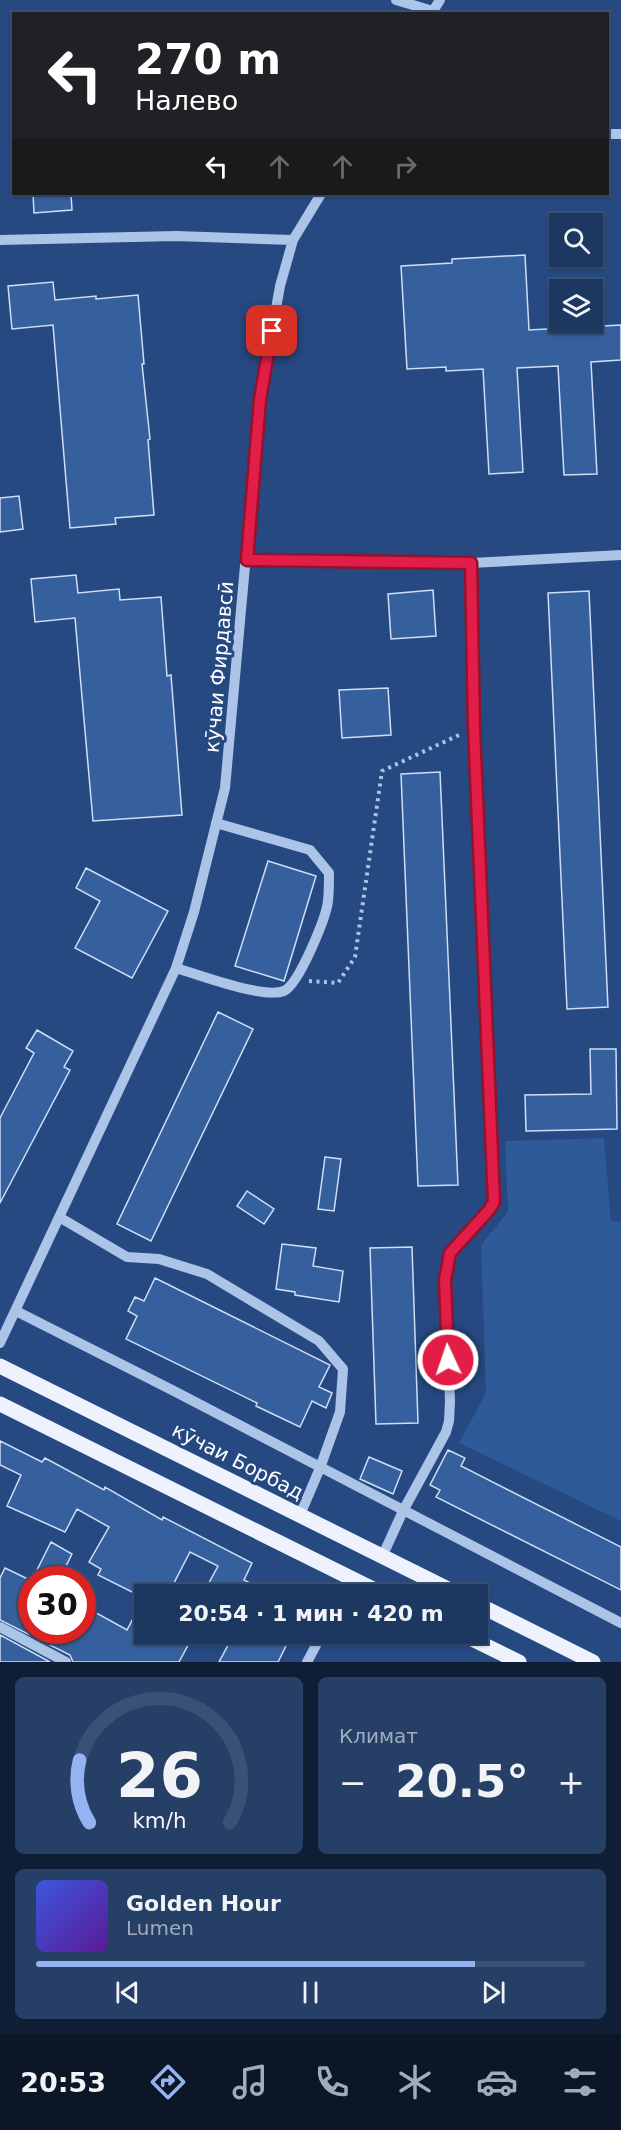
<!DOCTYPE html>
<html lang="ru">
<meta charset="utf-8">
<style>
:root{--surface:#1c3760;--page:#253f66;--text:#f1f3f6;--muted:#a0acbd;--line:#3a5175;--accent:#95b2f1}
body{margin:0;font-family:"DejaVu Sans",sans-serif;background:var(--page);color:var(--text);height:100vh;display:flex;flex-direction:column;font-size:22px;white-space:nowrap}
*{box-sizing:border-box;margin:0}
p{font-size:20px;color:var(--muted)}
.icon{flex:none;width:33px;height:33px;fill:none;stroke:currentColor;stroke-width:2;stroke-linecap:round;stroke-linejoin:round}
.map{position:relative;height:1662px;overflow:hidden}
.details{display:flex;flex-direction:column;gap:15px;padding:15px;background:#0f1e35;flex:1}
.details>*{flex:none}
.guide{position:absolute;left:12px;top:12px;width:597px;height:183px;border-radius:0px;box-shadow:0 2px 4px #0004,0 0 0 2px var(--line);background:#202124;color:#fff;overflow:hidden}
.fabs{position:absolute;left:549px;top:213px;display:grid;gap:12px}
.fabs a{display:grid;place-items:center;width:54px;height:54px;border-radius:0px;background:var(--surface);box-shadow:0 2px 4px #0004,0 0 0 2px var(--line);font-size:30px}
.speed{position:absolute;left:18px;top:1566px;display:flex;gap:12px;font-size:30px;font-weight:700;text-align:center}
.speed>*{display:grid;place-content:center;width:78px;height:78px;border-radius:50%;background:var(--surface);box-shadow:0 2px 4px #0004,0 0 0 2px var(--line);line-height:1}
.speed .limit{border:9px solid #d22;background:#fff;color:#111}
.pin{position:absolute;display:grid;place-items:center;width:51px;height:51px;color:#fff;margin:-26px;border-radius:12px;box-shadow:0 3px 9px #0006}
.me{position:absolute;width:66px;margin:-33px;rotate:357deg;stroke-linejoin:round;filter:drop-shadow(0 0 4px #0008)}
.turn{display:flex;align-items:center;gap:21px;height:126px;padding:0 24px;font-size:27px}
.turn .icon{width:78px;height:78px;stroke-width:2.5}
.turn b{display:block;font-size:42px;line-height:51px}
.lanes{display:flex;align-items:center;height:57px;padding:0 24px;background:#0003;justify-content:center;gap:30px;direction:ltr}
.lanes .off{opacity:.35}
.big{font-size:45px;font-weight:600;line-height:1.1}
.details .widget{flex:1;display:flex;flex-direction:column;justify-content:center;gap:9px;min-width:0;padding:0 21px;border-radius:9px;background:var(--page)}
.details .dial{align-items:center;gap:0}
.dial svg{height:156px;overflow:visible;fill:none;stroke:var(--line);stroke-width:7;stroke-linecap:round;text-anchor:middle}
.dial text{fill:var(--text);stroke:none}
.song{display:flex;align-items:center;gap:18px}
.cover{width:72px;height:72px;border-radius:9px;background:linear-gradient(135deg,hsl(230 70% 55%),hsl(270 70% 35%))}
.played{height:6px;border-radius:3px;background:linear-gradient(90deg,var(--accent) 80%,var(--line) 80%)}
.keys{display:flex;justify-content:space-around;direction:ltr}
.heat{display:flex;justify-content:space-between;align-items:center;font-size:33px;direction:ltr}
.details .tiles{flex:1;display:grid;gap:15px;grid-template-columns:1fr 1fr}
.widget:last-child{grid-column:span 2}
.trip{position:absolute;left:134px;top:1584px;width:354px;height:60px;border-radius:0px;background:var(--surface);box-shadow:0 2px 4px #0004,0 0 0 2px var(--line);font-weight:600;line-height:60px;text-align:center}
.dock{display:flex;height:96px;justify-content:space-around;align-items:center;background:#0b1626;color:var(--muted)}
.dock .icon{width:42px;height:42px}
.dock .selected{color:var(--accent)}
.dock b{font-size:27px;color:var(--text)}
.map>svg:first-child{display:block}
.green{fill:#2f5a98}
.building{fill:#355f9d;stroke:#cfdef5;stroke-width:1.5}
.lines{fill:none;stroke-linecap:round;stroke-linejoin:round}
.path{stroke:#abc4e7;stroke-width:4;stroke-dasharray:3 4.5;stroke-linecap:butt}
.minor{stroke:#abc4e7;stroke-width:10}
.major{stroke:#edf2fd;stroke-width:15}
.route-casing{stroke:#92132f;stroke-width:15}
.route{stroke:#e11d48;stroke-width:10}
.labels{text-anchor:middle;stroke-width:6;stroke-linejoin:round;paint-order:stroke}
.street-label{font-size:20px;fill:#fff;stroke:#254980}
</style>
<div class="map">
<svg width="621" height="1662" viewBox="0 0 621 1662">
<rect width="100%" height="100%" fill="#254980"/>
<path class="green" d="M604,1138L611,1221L621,1222V1521L459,1443L486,1393L481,1245L508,1212L505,1141Z"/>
<path class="building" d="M33,194H71L72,210L34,213Z
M525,255L529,330L621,325V360L591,362L597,474L564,475L558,366L517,368L523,472L489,474L483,369L446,371V367L407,369L401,266L452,263V259Z
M53,282L55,300L96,296V299L138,295L144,364H142L150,439L148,440L154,515L115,518L116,524L70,528L53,325L12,329L8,286Z
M19,496L23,529L0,532V498Z
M76,575L78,593L119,589L120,600L161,597L167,676L171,675L182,815L93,821L75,618L35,622L31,579Z
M433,590L436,636L391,639L388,594Z
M589,591L608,1007L567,1009L548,593Z
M388,688L391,735L342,738L339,690Z
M440,772L458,1185L418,1186L401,774Z
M268,861L316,876L284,981L235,966Z
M86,868L168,911L132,978L75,948L100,901L76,888Z
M218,1012L253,1029L151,1241L117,1224Z
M37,1030L73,1051L64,1067L70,1070L0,1203V1118L34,1053L26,1048Z
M590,1049H616L617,1129L526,1131L525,1095L591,1094Z
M325,1157L341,1159L334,1211L318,1209Z
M247,1191L274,1209L264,1224L237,1206Z
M282,1244L316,1248L313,1266L343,1271L339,1302L295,1295V1292L276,1289Z
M412,1247L418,1423L376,1424L370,1248Z
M155,1278L330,1365L319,1387L332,1393L326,1408L312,1401L300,1427L256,1406L257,1403L126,1339L137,1316L128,1311L135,1297L144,1301Z
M0,1441L42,1462L45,1458L104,1490L105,1487L162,1520L163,1517L252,1563L244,1580L272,1594H203L218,1566L190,1552L174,1583L196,1594H136L98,1575L101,1569L89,1562L109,1527L77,1509L65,1532L7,1506L21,1475L0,1465Z
M448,1450L465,1458L461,1466L621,1547V1590L436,1497L440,1490L430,1485Z
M369,1457L402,1471L393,1494L360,1479Z
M51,1542L72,1554L59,1580H32Z
M5,1568L32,1581V1630H82V1605L127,1630L144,1597V1634H194L179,1662H73L70,1655L0,1620V1578Z
M234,1634H292L278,1662H219Z
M0,1635L50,1662H0Z"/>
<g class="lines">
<path class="path" d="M309,981L338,983L355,957L382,771L461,734"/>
<path class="minor" d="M396,0L433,11
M431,14L440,0
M608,134H621
M0,240L176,236L293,240
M247,560L471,563L621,555
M176,968C199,975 263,999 284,991C299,984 326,918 328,901C329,892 329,882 329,873L310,850L216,823
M59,1217L127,1257L159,1259L207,1274L319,1341L343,1369L340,1412L320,1468L300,1515
M16,1311L172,1390L621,1623
M0,1343L176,968L194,912L225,788L260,399L280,286L293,240L321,194
M382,1557L403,1511L446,1432L449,1421L450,1401L445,1280L450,1253L490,1210L494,1202L474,728L471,563
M342,1594L350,1578
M0,1627L66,1662
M307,1662L322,1634"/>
<path class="major" d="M0,1366L458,1594
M0,1404L383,1594
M477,1604L593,1662
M462,1634L519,1662"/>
</g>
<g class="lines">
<g class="route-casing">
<path id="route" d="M272,331L260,399L247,560L471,563L474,728L494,1202L489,1210L450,1253L445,1280L448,1360"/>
</g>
<use href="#route" class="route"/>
</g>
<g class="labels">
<g class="street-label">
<text transform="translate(219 667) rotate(-85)" y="7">кӯчаи Фирдавсӣ</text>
<text transform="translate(238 1461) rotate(27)" y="7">кӯчаи Борбад</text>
</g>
</g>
</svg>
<div class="fabs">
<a><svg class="icon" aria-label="search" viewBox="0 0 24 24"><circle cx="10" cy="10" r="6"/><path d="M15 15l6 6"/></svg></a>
<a><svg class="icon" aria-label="layers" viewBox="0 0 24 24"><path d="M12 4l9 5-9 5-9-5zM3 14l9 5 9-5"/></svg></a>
</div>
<div class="speed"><div class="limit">30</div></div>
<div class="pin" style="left:272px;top:331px;background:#d93025"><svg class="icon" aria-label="arrive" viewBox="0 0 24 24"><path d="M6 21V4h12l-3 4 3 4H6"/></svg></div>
<svg class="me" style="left:448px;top:1360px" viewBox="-20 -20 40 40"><circle r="17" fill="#e11d48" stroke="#fff" stroke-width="3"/><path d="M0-11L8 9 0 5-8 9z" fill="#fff"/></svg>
<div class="trip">20:54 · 1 мин · 420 m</div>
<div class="guide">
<div class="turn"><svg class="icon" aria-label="left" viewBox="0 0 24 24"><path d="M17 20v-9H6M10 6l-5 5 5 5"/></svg><div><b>270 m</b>Налево</div></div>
<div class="lanes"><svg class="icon" aria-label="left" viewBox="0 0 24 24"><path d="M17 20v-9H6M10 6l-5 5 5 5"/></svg><svg class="icon off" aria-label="ahead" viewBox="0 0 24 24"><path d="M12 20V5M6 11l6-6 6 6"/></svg><svg class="icon off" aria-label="ahead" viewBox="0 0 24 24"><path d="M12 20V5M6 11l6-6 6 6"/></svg><svg class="icon off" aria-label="right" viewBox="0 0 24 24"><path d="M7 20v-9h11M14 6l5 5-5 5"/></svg></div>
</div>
</div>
<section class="details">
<div class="tiles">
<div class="widget dial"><svg viewBox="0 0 100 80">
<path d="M14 69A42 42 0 1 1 86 69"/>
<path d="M14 69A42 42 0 0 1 9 37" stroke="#95b2f1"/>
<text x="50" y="56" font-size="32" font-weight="700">26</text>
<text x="50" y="72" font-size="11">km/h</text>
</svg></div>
<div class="widget"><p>Климат</p>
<div class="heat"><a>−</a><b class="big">20.5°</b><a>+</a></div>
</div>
<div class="widget">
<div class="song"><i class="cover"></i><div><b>Golden Hour</b><p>Lumen</p></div></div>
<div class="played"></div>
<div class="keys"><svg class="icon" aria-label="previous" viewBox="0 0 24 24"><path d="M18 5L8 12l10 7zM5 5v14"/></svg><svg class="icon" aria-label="pause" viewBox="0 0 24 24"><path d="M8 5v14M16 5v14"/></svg><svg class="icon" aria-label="next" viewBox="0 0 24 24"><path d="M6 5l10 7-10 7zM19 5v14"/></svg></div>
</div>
</div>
</section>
<nav class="dock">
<b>20:53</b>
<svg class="icon selected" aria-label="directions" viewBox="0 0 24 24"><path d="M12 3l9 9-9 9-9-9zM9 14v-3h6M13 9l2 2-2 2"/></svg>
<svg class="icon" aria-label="music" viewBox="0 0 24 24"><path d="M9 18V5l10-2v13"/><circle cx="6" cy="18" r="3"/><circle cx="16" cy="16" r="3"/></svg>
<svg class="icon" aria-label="phone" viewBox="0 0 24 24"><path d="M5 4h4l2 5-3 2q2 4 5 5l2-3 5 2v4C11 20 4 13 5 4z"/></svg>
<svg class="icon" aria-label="climate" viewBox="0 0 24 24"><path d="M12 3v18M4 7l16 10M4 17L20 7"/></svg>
<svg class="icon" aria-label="car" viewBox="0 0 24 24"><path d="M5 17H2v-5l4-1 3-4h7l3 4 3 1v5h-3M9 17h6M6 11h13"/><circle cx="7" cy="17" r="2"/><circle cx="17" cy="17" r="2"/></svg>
<svg class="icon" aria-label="filters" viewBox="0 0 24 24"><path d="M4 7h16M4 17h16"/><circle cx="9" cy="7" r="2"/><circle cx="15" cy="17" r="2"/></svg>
</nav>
